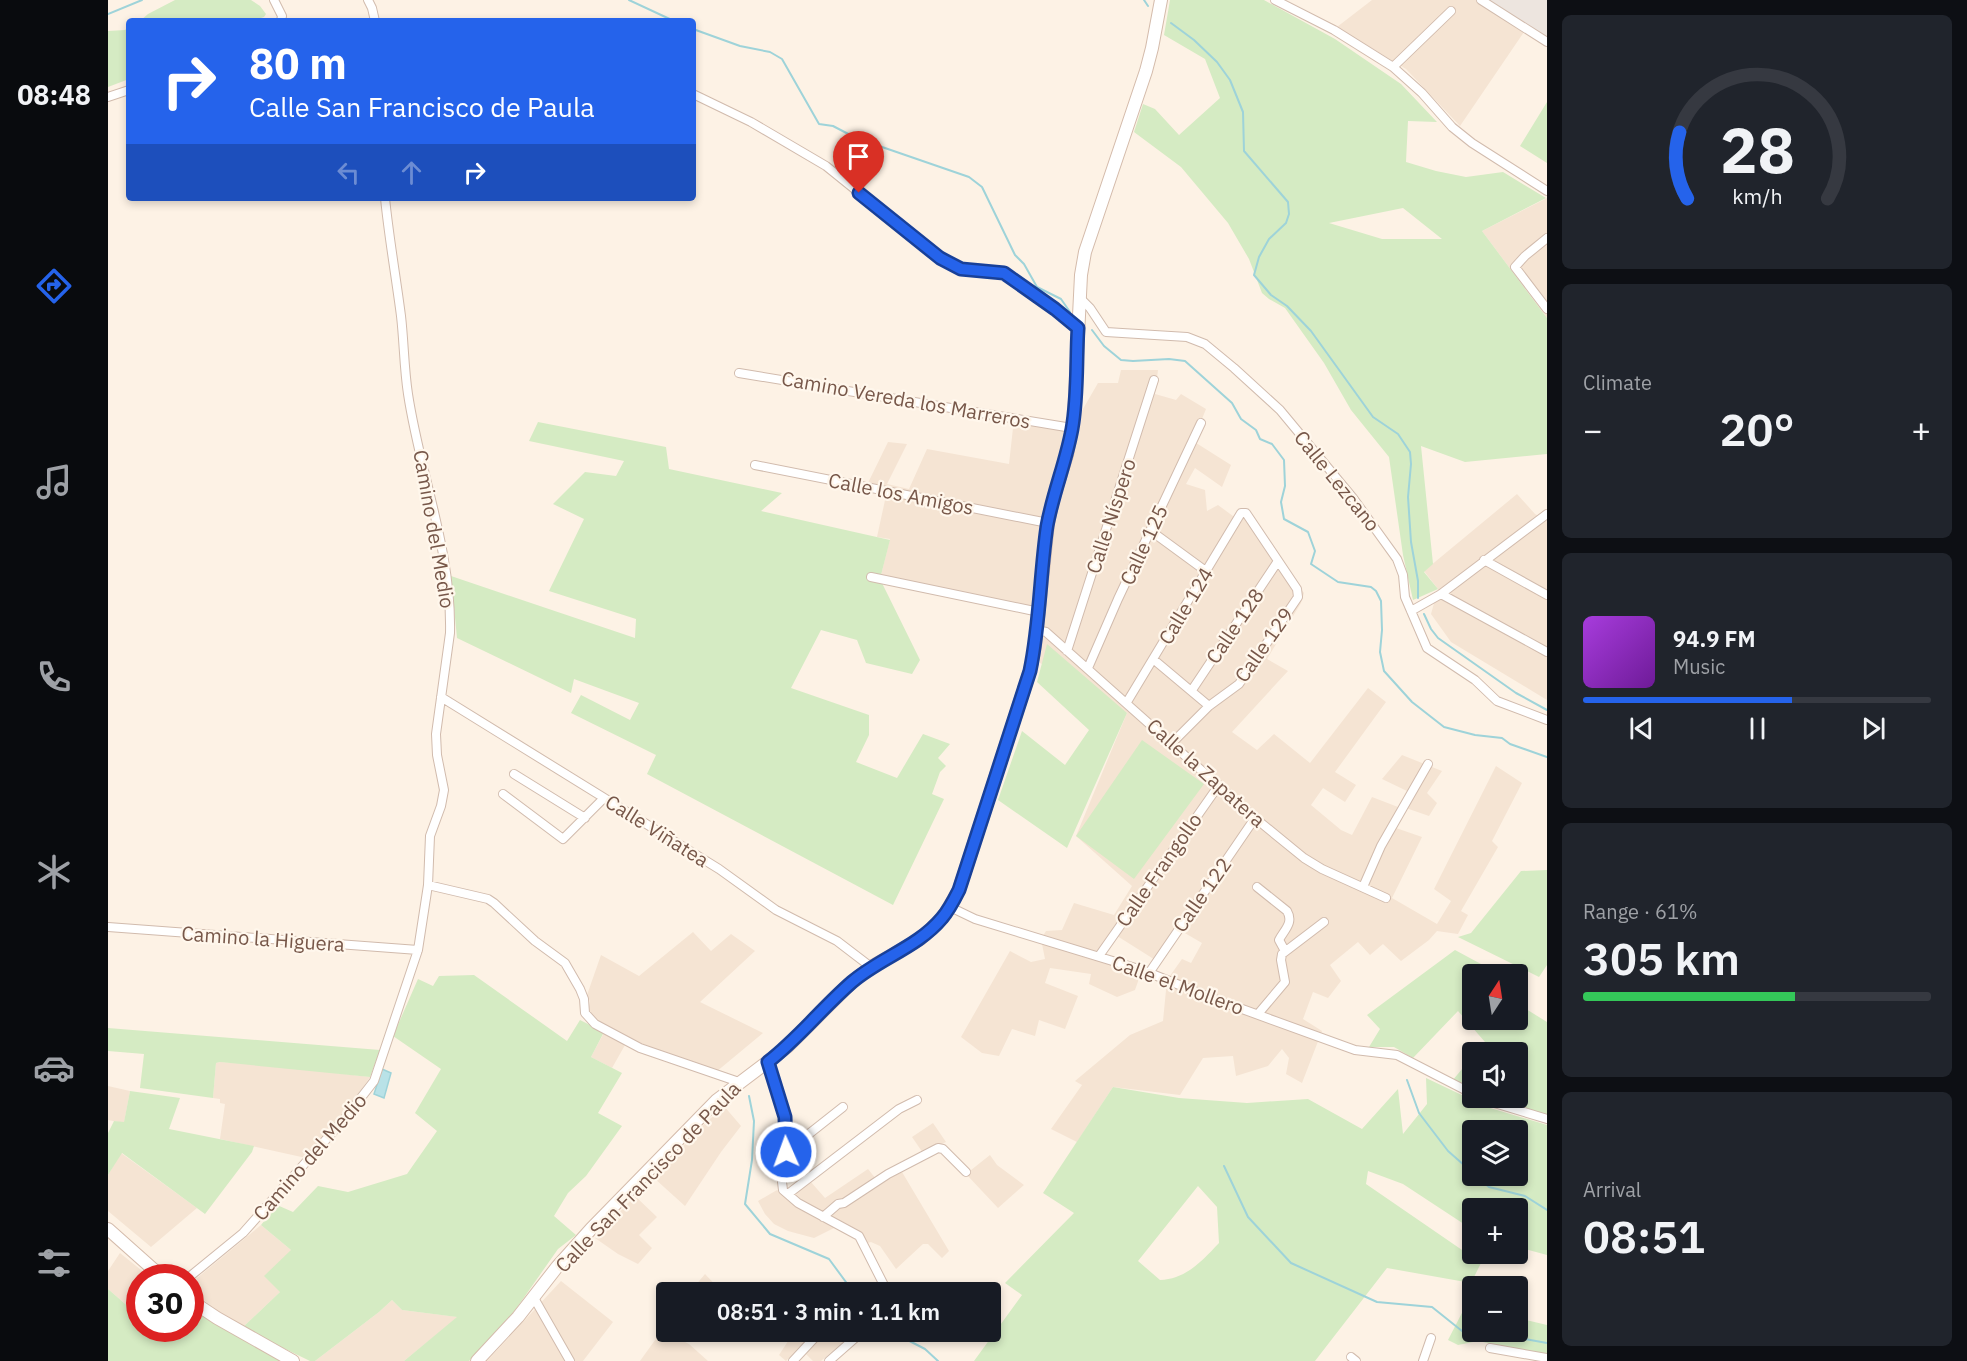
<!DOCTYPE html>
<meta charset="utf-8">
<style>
:root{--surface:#171b24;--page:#20242c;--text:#f1f3f6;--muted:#9ea1a6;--line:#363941;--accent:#2563eb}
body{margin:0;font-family:"IBM Plex Sans",sans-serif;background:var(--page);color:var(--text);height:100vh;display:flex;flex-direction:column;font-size:22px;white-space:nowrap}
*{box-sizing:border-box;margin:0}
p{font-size:20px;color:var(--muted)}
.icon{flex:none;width:33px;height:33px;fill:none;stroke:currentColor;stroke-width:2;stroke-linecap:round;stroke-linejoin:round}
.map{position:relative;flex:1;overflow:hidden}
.panel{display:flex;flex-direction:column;gap:15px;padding:15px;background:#0d0f14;width:420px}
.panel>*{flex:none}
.top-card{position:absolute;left:18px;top:18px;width:570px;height:183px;border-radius:6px;box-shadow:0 3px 9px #0003;background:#2563eb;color:#fff;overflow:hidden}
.needle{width:39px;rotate:12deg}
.tools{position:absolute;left:1354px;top:964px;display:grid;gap:12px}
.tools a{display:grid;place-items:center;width:66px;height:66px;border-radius:6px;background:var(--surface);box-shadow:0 3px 9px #0003;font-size:30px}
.speed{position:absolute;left:18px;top:1264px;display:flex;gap:12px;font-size:30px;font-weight:700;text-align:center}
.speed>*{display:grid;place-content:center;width:78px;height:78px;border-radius:50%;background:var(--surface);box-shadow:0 3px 9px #0003;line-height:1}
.speed .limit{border:9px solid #d22;background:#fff;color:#111}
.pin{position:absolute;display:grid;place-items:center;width:51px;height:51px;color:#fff;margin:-62px -26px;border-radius:50% 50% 50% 0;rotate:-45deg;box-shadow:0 0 6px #0007}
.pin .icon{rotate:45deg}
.me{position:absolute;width:66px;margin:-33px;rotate:358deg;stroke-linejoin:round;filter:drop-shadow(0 0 4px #0008)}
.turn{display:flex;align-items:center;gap:21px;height:126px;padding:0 24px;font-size:27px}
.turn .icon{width:78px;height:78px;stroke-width:2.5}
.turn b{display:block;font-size:42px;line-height:51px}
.lanes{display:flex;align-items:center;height:57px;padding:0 24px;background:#0003;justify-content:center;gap:30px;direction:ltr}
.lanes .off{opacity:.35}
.big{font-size:45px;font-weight:600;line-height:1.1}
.panel .card{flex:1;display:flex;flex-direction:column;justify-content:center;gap:9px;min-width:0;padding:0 21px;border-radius:9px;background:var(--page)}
.panel .dial{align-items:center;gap:0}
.dial svg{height:156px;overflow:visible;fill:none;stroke:var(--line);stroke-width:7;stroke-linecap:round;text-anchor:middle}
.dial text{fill:var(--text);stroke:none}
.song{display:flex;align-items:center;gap:18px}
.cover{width:72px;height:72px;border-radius:9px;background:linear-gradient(135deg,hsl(280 70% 55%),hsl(280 70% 35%))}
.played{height:6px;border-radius:3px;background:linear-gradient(90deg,var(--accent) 60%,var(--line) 60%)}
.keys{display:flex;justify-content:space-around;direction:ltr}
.heat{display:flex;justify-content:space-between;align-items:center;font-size:33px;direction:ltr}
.charge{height:9px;border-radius:4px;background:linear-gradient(90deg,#34c759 61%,var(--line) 0)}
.trip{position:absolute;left:548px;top:1282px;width:345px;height:60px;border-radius:6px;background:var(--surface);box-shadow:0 3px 9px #0003;font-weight:600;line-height:60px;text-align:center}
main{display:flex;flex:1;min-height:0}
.tabs{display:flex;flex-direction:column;width:108px;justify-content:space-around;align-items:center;background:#090b0e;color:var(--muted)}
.tabs .icon{width:42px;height:42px}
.tabs .on{color:var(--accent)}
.tabs b{font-size:27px;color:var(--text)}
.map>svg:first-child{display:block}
.residential{fill:#f5e4d3}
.industrial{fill:#ede5df}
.green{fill:#d5ebc3;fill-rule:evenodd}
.water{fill:#b9e2e7;stroke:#9ed3d9;stroke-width:1.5}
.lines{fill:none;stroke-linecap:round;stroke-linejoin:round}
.stream{stroke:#9ed3d9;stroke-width:2}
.street-casing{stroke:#d1bbad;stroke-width:10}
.secondary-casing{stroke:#d4bbab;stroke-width:14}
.street{stroke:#fff;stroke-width:8}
.secondary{stroke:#fff;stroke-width:12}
.route-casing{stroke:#184099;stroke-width:15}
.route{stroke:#2563eb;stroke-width:10}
.labels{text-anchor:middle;stroke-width:4.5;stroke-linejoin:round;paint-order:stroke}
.street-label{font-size:20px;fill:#775749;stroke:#fff7ec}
</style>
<main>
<nav class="tabs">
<b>08:48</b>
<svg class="icon on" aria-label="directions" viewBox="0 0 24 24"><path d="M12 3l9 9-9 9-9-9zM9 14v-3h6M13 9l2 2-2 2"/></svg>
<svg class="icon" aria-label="music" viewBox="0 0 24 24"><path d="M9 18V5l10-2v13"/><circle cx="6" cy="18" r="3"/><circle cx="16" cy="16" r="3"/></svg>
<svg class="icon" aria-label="phone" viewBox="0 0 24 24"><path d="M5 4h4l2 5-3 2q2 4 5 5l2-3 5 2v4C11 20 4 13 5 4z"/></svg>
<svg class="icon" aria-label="climate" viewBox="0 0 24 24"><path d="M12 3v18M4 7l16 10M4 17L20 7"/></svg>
<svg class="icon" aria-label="car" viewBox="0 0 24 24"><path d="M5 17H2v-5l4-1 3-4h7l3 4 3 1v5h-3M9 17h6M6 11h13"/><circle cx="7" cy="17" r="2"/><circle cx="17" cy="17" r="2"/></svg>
<svg class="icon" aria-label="filters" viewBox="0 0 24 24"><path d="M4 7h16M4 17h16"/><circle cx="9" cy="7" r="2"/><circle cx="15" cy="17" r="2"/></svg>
</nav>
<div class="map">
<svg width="1439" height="1361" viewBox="0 0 1439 1361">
<rect width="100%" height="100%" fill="#fdf2e5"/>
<path class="residential" d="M1264,0H1373L1418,29L1352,126L1298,69L1229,27Z
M1439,198V318L1374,231Z
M1013,370H1050L1047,394L1068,400L1073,394L1098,409L1085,441L1123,465L1114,487L1087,468L1078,484L1097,490L1099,511L1110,505L1129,519L1138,513L1196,593L1193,603L1159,659L1180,671L1124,732L1149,750L1166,734L1202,763L1260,688L1278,702L1227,772L1248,785L1237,802L1215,788L1203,805L1233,830L1244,835L1264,797L1290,807L1299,791L1274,779L1294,755L1334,771L1319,793L1329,803L1321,816L1298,808L1288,828L1314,837L1284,898L1329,924L1343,901L1326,889L1388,766L1414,783L1384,841L1390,847L1353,911L1360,915L1350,934L1329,931L1321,940L1293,961L1275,944L1262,955L1250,942L1222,965L1233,981L1220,998L1205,992L1195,1019L1214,1031L1194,1083L1178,1074L1181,1058L1174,1049L1160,1066L1128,1076L1125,1056L1095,1058L1072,1095L1005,1087L969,1142L943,1129L974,1085L967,1081L1022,1035L1055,1021L1059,980L1074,959L1083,963L1094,943L1075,932L1052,963L1006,934L991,956L1034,970L1027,990L1009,997L981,984L983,974L942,968L937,983L970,996L957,1029L931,1020L927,1036L904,1029L891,1056L874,1053L853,1037L902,951L923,962L937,959L933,939L938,931L954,930L966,903L1006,915L1024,886L968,836L1019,713L932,663L931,612L772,579L782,539L769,537L779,491L758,487L780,442L799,444L779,484L801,489L819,449L901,464L906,419L964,428L990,383H1010Z
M1409,494L1427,514L1439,521V700L1343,642L1323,614L1330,589L1316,571Z
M585,932L603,951L623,934L647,951L592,1002L655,1033L608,1072L538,1047L521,1038L504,1068L483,1057L499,1027L482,1016L480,1012L482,1001L479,995L493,955L531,976Z
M112,1062L159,1065L262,1077L230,1123L198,1158L112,1139L117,1104L112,1103V1099L105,1098L108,1063Z
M0,1086L22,1091L16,1123L0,1120Z
M616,1106L633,1126L613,1152L577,1206L546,1178L589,1131Z
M825,1123L838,1142L815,1153L804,1137Z
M13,1153L89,1208L43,1247L0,1211V1175Z
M882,1155L889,1165L916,1185L890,1208L858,1174Z
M760,1169L772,1184L794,1172L841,1251L834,1258L820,1244H815L788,1269L772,1246L763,1242L756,1244L695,1202L687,1193L702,1181L717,1198Z
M669,1190L688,1205L730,1226L706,1238L680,1231L666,1224L657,1214L650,1201Z
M527,1196L549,1217L531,1235L544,1248L530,1264L510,1254L487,1238Z
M153,1225L183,1250L172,1292L134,1328L83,1291V1283Z
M12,1253L43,1278H32L31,1316L0,1289V1271Z
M597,1274L615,1293H581Z
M453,1281L505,1322L475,1361H379Z
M284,1300L294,1310L350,1317L296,1361H207L271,1312Z
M555,1329L558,1332L581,1344L600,1361H532Z
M686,1332H740L742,1333L740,1338L713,1361H705L691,1347L678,1361L671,1355Z"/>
<path class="industrial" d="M1373,0H1439V42Z"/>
<path class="green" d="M67,0H143L152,6L158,14L156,17L144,21H32L40,14Z
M1062,0H1156L1227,39L1293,84L1329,122L1300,121L1298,162L1328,171L1358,177L1395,172L1438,198L1374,231L1439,318V454L1357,462L1313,446L1325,564L1316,572L1330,589L1305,600L1295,555L1281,457L1243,410L1216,363L1177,308L1161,299L1154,293L1141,259L1120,223L1073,167L1026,132L1035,104L1047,109L1071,135L1112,98L1097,59L1056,35ZM1295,208L1334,239H1274L1221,223Z
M21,27V79L0,87V31L17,30Z
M1439,102V163L1412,146Z
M430,422L558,447L561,469L674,493L653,511L782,540L772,579L812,660L804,674L758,663L749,640L713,630L683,688L761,715V735L748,762L789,778L815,734L842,744L830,758L838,766L832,772L824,794L836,799L785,905L539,774L548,755L463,713L473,695L522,720L531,703L466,679L463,693L349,638L343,576L527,638L528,619L441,591L476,519L445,504L477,472L508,476L516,461L421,441Z
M939,644L1019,713L959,848L890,800L914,731L957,765L981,730L929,682Z
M1034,740L1096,784L1026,879L968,836Z
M1439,870V965L1431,977L1350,937L1363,933L1413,871Z
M1347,950L1386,971L1383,975H1365V1020H1410V1004L1439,1022V1116L1381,1098H1410V1053H1368L1377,1042L1350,1011L1305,1058L1286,1047H1261L1272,1029L1259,1015Z
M366,975L459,1041L472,1020L496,1032L483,1057L514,1073L490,1113L514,1126L478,1176L460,1193L446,1216L468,1235L450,1249L403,1316L361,1361H296L349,1317L294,1310L284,1300L271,1312L207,1361H202L134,1328L172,1292L156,1276L183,1250L153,1225L169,1205L185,1212L210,1186L240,1192L299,1174L329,1131L307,1113L333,1069L285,1036L310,979L325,986L331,976Z
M0,1028L272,1050L262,1077L112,1062L108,1063L105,1098L32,1088L36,1054L0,1051Z
M1365,1056V1091L1344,1081Z
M1318,1078L1379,1107L1439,1125V1255L1410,1247V1209H1365V1230L1295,1184L1260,1171L1258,1184L1373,1263L1363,1283L1279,1268L1207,1361H866L914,1295L897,1283L966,1213L935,1193L1005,1087L1071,1098L1139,1103L1200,1099L1254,1129L1290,1089L1295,1134L1319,1104ZM1365,1131H1410V1176H1365ZM1090,1186L1109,1207L1111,1243C1094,1261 1078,1279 1052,1280L1030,1261Z
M22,1091L72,1098L61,1129L146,1146L144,1152L97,1214L14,1153L0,1175V1133L6,1121L16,1122Z
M0,1289L31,1316L32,1329H82L83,1306L175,1361H0Z
M1358,1305L1365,1307V1332H1410V1318L1439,1325V1355L1370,1341L1350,1345L1340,1340Z"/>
<path class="water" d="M274,1069L283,1073L276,1098L266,1094Z"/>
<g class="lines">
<path class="stream" d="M521,0L566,21
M1036,0L1040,6
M0,14L34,0
M1063,23L1086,40L1109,62L1122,80L1135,112L1136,151L1180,202L1181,214L1178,223L1161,239L1151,257L1146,275L1163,295L1179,306L1203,331L1265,417L1290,434L1302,452L1303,464L1300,497L1303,542L1310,581V598
M585,29L632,46L662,52L674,59L711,124L725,126L748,138L861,177L874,187L907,255L916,264L929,287L953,299L962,312
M984,330L996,346L1013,360L1025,361L1061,359L1077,361L1124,403L1133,419L1148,430L1152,439L1164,444L1176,460L1177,486L1173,502L1176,519L1200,532L1207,551L1203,564L1230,582L1263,587L1268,591L1273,601L1274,630L1272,652L1276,671L1304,702L1336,727L1367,735L1394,738L1402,744L1439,757
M1316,614L1323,629L1330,638L1408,693L1439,710
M1299,1080L1311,1113L1340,1151L1365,1173
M641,1096L646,1121L644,1160L637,1204L662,1234L721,1259L746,1293
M1116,1166L1140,1217L1183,1263L1269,1302L1324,1307L1354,1331L1392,1338L1417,1339L1439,1343
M1368,1176L1381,1187L1417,1196L1439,1210
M784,1332L817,1349L830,1361"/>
<g class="street-casing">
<path id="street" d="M166,0L174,16L173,21
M260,0L264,8L267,21
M1167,0L1226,30L1285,67L1314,93L1344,127L1364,143L1439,191
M1373,0L1439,42
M1285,67L1343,11
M585,94L643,122L718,166L832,258L853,269L896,273L947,309L970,328
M0,97L21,90
M1439,238L1417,256L1407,267L1439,309
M972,298L982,308L998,332L1079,337L1097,344L1126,368L1172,410L1245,498L1289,559L1295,575L1297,597L1319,648L1367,680L1389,701L1439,720
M631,373L964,428
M647,465L940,523
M1043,531L1099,572
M1376,560L1439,595
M763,577L931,612
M1333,594L1439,652
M1303,611L1333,594L1439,514
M929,630L938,632L1147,818L1196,858L1214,869L1278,898
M959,651L1046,380
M1045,659L1101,706
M980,668L1010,599L1093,423
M1084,690L1170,561
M333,697L611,869L668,910L729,941L763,967
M1019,702L1133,513H1138L1189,589L1190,597L1131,684L1101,706L1064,743
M406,774L477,818
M395,794L455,839L496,798
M320,885L380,899L386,903L427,941L457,963L472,989L476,999L477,1013L487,1024L532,1048L631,1082
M1149,887L1179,911C1186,923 1176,930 1171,940L1177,951
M1255,887L1273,846L1320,764
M842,907L867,919L1034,970L1101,997L1247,1050L1289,1055L1365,1094
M0,927L310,950
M991,956L1111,785
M1041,973L1147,818
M1150,1014L1177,982L1173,960L1174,954L1216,922
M660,1062L677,1123L678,1152L674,1182L675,1190L690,1203L751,1236L780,1293
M1373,1098L1383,1102L1439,1119
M678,1152L735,1107
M680,1194L791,1109L809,1100
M715,1217L730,1204L736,1203L780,1174L830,1148L835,1149L858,1172
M80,1278L135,1233L238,1117L266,1081L310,950L320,885L322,836L333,806L336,790L329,755L328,734L342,633C344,551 312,474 300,394C296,368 296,342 293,316C288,277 281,238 277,198
M426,1298L462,1361
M1382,1348L1439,1358
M1243,1357L1248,1361
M685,1361L712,1332
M721,1361L754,1332
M1315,1361L1323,1338"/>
</g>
<g class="secondary-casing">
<path id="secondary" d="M0,1229L55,1278
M82,1300L109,1318L185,1361
M369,1361L410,1317L449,1267L483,1229L609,1100L679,1047L745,981L763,967L812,939L825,927L835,917L851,890L922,671L927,646L940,523L946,496L959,455L966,417L973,275L977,252L1038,71L1044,48L1053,0"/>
</g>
<use href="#street" class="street"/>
<use href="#secondary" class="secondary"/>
</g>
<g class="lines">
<g class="route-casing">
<path id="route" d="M678,1152L677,1117L660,1062C691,1038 714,1008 744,982C772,958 810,947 834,918C841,910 846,900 851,890L922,671C932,623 932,574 939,526C945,493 958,462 964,429C970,396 968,361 970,328L947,309L896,273L853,269L832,258L751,193"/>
</g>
<use href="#route" class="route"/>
</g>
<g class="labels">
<g class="street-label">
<text transform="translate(798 400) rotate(10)" y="7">Camino Vereda los Marreros</text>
<text transform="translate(1229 481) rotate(51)" y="7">Calle Lezcano</text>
<text transform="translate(793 494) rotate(11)" y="7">Calle los Amigos</text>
<text transform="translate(1003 516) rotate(-72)" y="7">Calle Níspero</text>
<text transform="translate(326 529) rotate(80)" y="7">Camino del Medio</text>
<text transform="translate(1036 545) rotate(-65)" y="7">Calle 125</text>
<text transform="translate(1078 606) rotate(-59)" y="7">Calle 124</text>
<text transform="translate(1127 626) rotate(-56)" y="7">Calle 128</text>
<text transform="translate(1156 645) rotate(-55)" y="7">Calle 129</text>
<text transform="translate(1098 773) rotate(42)" y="7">Calle la Zapatera</text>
<text transform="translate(549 831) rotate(32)" y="7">Calle Viñatea</text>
<text transform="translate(1051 870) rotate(-55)" y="7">Calle Frangollo</text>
<text transform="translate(1094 895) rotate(-55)" y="7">Calle 122</text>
<text transform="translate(155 939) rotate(4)" y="7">Camino la Higuera</text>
<text transform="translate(1070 985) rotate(20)" y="7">Calle el Mollero</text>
<text transform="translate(202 1157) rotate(-49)" y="7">Camino del Medio</text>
<text transform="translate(540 1177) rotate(-46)" y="7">Calle San Francisco de Paula</text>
</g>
</g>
</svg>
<div class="tools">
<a><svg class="needle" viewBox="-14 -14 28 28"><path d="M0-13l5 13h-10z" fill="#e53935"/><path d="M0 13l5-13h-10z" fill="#9ea1a6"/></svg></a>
<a><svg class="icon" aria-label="sound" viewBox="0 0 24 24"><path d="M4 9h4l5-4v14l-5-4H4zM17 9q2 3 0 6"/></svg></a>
<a><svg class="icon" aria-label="layers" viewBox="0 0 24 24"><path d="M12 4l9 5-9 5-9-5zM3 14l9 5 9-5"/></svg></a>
<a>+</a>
<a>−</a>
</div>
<div class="speed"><div class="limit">30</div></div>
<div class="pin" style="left:751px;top:193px;background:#d93025"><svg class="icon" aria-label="arrive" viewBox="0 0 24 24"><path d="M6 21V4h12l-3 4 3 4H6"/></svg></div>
<svg class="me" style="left:678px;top:1152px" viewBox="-20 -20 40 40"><circle r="17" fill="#2563eb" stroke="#fff" stroke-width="3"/><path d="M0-11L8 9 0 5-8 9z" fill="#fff"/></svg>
<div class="trip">08:51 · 3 min · 1.1 km</div>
<div class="top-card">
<div class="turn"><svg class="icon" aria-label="right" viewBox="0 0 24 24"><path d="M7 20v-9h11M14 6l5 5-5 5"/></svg><div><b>80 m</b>Calle San Francisco de Paula</div></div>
<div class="lanes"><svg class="icon off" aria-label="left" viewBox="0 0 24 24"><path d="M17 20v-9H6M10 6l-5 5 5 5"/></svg><svg class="icon off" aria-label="ahead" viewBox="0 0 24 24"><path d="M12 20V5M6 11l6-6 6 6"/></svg><svg class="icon" aria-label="right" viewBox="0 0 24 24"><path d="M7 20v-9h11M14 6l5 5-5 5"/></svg></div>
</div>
</div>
<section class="panel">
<div class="card dial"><svg viewBox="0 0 100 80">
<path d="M14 69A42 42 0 1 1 86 69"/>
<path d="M14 69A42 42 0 0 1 10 35" stroke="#2563eb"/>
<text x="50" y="56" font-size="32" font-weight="700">28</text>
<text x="50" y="72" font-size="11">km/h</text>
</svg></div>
<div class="card"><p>Climate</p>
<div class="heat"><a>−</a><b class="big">20°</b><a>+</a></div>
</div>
<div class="card">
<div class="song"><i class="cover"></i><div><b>94.9 FM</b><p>Music</p></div></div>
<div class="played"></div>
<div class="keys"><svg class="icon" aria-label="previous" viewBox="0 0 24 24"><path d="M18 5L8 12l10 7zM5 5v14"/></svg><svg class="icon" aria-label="pause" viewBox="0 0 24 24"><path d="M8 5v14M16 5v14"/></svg><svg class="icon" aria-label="next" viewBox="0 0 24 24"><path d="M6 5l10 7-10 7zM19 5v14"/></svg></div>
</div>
<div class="card"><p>Range · 61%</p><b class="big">305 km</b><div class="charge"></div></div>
<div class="card"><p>Arrival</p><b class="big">08:51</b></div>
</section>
</main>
